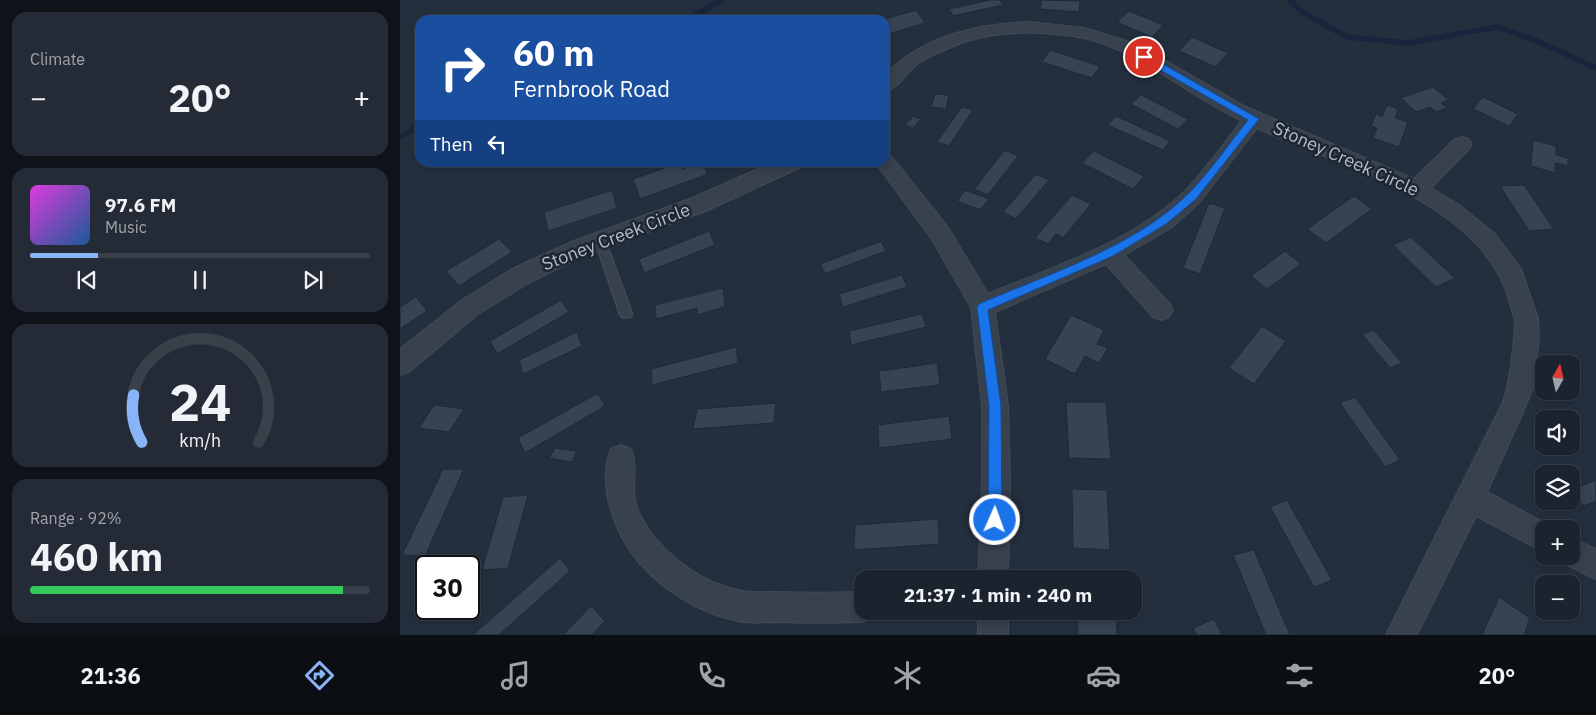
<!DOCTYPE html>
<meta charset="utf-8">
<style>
:root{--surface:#1b232e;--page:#242b36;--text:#f1f3f6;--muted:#a0a4aa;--line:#39404a;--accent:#8ab4f8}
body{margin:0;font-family:"IBM Plex Sans",sans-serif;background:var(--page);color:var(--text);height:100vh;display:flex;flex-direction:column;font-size:19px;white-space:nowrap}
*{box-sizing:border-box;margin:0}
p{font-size:16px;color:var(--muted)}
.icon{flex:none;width:28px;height:28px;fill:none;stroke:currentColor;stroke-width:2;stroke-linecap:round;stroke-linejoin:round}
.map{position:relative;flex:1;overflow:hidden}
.drawer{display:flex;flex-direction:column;gap:12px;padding:12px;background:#0f1319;width:400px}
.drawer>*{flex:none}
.banner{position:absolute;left:15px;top:15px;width:475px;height:152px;border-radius:15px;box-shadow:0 2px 8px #0003,0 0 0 1px var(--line);background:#1a4fa0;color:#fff;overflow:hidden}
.needle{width:32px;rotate:8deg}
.controls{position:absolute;left:1135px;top:355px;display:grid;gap:10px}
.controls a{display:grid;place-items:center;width:45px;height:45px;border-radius:10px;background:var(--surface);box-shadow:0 2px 8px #0003,0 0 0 1px var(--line);font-size:25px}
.speed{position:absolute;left:15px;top:555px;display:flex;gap:10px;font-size:25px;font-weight:700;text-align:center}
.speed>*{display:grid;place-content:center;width:65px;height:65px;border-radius:50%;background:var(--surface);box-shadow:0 2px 8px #0003,0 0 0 1px var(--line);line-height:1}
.speed .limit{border:2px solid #111;border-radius:8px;background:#fff;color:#111}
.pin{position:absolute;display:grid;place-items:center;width:42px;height:42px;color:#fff;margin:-21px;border:2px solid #fff;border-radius:50%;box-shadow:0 1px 5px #0007}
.me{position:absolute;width:55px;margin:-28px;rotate:2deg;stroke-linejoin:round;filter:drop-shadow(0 0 4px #0008)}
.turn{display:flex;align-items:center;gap:18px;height:105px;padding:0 15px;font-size:22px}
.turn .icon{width:65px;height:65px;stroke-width:2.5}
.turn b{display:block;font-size:35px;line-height:42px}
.then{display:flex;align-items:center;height:48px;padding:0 15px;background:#0003;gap:10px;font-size:19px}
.big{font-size:38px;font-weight:800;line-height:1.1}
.drawer .card{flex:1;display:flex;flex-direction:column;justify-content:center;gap:8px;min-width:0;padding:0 18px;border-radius:15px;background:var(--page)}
.drawer .dial{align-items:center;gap:0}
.dial svg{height:130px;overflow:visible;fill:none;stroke:var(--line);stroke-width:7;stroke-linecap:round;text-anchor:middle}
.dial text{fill:var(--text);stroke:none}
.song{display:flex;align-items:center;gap:15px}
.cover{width:60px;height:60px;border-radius:8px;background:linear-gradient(135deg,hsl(300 70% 55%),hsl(210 70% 35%))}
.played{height:5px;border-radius:2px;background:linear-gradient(90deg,var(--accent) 20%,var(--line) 20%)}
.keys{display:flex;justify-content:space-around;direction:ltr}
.heat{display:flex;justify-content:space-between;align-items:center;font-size:28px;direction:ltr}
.charge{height:8px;border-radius:4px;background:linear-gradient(90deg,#34c759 92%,var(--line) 0)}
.trip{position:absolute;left:454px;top:570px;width:288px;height:50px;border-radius:15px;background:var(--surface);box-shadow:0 2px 8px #0003,0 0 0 1px var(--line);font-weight:800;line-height:50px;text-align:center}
.dock{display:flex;height:80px;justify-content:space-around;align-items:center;background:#0b0e12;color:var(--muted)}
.dock .icon{width:35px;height:35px}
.dock .active{color:var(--accent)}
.dock b{font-size:22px;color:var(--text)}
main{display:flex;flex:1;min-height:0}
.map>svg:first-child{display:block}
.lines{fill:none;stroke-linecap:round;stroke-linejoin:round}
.stream{stroke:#17263c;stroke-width:5.5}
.building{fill:#364354;stroke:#1f2835}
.service-casing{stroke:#414a57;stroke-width:3}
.minor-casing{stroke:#414a57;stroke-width:2}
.service{fill:#38414e;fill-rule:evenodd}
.minor{fill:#38414e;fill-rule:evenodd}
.route{fill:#1a73e8;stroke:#114b97}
.labels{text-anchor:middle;stroke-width:5;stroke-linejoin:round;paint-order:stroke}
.street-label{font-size:18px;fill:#b4bcc9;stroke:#1d2633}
</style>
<main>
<section class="drawer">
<div class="card"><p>Climate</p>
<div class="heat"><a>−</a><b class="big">20°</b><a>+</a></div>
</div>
<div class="card">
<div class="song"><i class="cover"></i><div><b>97.6 FM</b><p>Music</p></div></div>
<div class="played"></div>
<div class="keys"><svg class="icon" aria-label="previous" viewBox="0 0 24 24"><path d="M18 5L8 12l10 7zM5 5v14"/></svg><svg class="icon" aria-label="pause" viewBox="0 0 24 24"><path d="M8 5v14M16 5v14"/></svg><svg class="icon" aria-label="next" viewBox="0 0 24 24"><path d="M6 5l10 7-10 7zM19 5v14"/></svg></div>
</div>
<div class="card dial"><svg viewBox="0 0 100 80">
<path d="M14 69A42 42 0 1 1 86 69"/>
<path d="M14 69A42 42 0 0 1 9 40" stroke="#8ab4f8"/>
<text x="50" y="56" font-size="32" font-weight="700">24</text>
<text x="50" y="72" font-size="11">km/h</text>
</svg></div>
<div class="card"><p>Range · 92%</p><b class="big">460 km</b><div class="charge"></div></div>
</section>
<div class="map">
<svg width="1196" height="635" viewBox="0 0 1196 635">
<rect width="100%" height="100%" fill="#242f3e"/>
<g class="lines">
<path class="stream" d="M890,0L902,12L947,37L1008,43L1097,27L1137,41L1196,68
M286,20L322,0
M0,137L20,125"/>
</g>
<path class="building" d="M590,0H600L603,5L553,16L549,9Z
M642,0L680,1L679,12L640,9Z
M516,10L525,23L488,34L485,29V20H481Z
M729,11L763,25L752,37L717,22Z
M792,37L828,53L816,67L779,51Z
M650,50L700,66L692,78L642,62Z
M1033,87L1049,100L1041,103L1047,108L1036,112L1030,107L1016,112L1001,98Z
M535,94L549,95L546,109L531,107Z
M741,95L788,119L778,129L731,104Z
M1083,97L1118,114L1109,126L1073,109Z
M987,105L998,109L995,118L1008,122L999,147L973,138L977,128L971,126L976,114L982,117Z
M562,107L573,110L549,146L537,142Z
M513,116L521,119L513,128L505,125Z
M716,116L770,141L763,150L708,125Z
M1133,140L1156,146V155L1168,158V166L1155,163V173L1131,166Z
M605,150L618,156L588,195L574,189Z
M694,151L744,176L733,189L682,163Z
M302,162L308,174L240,199L233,179L279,163L282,169Z
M636,174L649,180L616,219L603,212Z
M1124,185L1154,229L1129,231L1100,186Z
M212,190L217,208L148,231L144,212Z
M565,190L589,199L580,210L557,201Z
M672,195L691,204L663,238L656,234L648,244L635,238Z
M954,196L972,209L926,243L907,229Z
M809,203L825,208L800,274L783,268Z
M309,231L315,245L244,273L239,259Z
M1011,237L1055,278L1036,287L993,245Z
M99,239L112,252L59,286L46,271Z
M481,241L486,251L425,274L420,264Z
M885,251L901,264L867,289L851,276Z
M502,275L507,287L443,307L439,294Z
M323,288L325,307L297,315V308L256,319L255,305Z
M16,297L27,311L0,329V307Z
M161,300L169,312L97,354L90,341Z
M522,314L526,327L451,345L449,331Z
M671,315L704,330L697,344L708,348L699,363L685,356L675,374L645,359Z
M862,326L886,341L854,384L829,368Z
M974,330L1002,363L990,368L962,334Z
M177,332L182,346L123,374L119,360Z
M336,347L338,363L252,385L251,369Z
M537,363L540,385L481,392L479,371Z
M198,393L205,406L125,453L118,438Z
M955,397L1000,460L985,467L940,403Z
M666,402H706L711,459L669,458Z
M376,403L374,423L293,429L297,409Z
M34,405L64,409L49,432L19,428Z
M549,416L552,439L479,448L478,425Z
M155,448L177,451L172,462L149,458Z
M43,469H64L25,556L2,555Z
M1196,480V501L1184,506L1171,490Z
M672,489L707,490L710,550L673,548Z
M128,495L108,568L82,570L103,497Z
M887,500L932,580L914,587L870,507Z
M538,519L539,544L454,550L455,525Z
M854,550L890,635H866L833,555Z
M160,558L170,571L99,635H73Z
M1099,597L1130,618L1124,635H1082Z
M191,606L205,621L192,635H163Z
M677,611L716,613L717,635H678Z
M814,619L822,635H797L793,628Z"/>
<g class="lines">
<g class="service-casing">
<path id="service" d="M200,236L205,240L232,314L230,317H222L220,314L195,240Z"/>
</g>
<g class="minor-casing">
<path id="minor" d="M629,22L684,28L730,42L763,59L844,106L1014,179L1055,139L1062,137L1069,139L1072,144L1069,149L1031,188L1059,205L1095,234L1121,269L1138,318L1139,338L1134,385L1124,410L1087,492L1154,528L1144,529V552L1076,516L1017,635H986L1103,402C1108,387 1110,373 1112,357C1113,346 1115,335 1115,323C1114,314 1110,306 1108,297C1079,201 939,166 857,128L799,203L771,228L724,255L769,303L773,310L769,317L761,320L753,317L706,264L595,312L608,406L610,482L608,579H578L582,482V406L571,307L531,238L475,162H485V155L492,157L547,226L588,294C655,266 731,243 784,192C805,171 823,144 842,121C790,97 747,56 692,40C675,35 656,34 639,33C614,32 588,34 564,42C548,48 533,54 519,63C507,71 499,88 485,92V75C522,36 577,24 629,22Z
M374,162H404L401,167L306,211L187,254L130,282L78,314L9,372L0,375V349L62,300L114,268L171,242L290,199Z
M221,445L231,449C239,468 230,489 237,508C254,549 301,585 344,591C354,593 365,592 375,592C404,593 433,593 462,592V611H475L473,618L462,622C433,623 403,623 374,622C364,622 354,623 343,622C291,613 238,576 217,527C207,503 201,474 211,449Z
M1171,538L1196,549V579L1161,562L1158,556H1171Z
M578,611H608V635H578Z"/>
</g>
<use href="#service" class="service"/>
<use href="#minor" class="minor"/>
</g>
<path class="route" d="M741,55H747L859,119L796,199L766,224L713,256L588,310L601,406L602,520L600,525L595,527L590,525L588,520L589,406L577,307L579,304C646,275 735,247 788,194C810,172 829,144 848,120L741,59Z"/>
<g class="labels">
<g class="street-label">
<text transform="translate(946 159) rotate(24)" y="6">Stoney Creek Circle</text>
<text transform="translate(216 237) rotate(-21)" y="6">Stoney Creek Circle</text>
</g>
</g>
</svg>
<div class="controls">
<a><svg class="needle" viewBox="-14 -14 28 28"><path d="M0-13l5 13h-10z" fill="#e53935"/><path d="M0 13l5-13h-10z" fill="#a0a4aa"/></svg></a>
<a><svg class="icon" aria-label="sound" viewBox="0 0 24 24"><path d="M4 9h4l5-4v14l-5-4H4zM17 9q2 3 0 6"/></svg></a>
<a><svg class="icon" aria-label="layers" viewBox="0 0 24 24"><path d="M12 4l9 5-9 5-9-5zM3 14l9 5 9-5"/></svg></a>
<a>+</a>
<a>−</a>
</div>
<div class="speed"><div class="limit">30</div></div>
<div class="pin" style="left:744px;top:57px;background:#d93025"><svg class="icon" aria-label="arrive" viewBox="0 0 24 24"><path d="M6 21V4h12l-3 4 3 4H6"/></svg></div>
<svg class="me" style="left:595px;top:520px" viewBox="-20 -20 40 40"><circle r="17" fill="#1a73e8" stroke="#fff" stroke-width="3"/><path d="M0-11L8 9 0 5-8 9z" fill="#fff"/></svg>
<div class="trip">21:37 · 1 min · 240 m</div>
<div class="banner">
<div class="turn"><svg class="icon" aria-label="right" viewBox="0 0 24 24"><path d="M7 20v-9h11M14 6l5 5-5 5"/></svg><div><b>60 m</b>Fernbrook Road</div></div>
<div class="then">Then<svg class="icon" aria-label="left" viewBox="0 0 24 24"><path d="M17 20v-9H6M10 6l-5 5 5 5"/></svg></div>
</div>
</div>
</main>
<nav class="dock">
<b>21:36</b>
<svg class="icon active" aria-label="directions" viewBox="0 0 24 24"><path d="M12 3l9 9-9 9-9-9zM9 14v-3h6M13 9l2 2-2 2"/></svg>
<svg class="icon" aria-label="music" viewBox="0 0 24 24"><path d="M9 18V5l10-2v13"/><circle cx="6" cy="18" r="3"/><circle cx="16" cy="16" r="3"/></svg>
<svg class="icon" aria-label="phone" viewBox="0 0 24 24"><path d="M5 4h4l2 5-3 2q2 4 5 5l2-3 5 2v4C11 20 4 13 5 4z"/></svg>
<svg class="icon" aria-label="climate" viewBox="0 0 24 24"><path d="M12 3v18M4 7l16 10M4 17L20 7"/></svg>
<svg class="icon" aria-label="car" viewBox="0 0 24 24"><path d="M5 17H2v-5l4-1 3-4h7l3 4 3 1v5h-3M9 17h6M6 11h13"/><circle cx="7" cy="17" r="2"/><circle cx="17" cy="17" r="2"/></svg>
<svg class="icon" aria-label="filters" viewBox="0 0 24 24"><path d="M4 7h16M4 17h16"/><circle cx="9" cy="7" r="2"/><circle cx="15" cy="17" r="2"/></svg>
<b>20°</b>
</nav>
